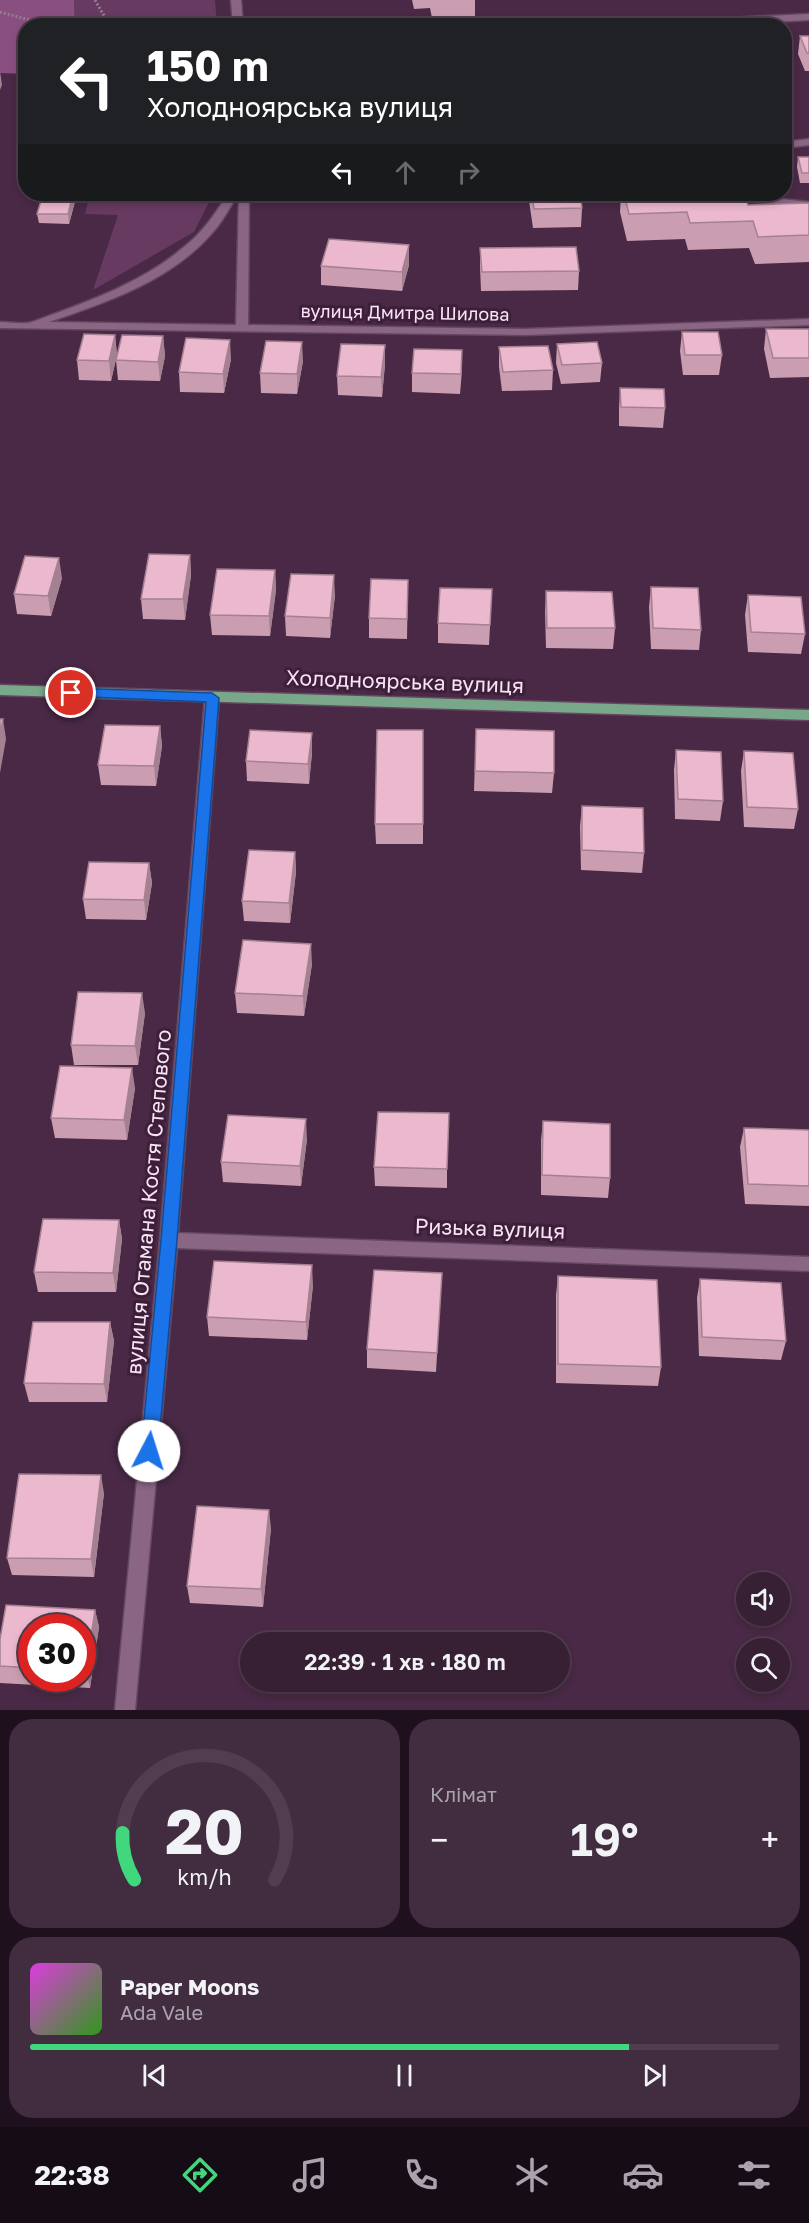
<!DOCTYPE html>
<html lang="uk">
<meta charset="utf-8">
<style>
:root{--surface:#371f34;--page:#422c40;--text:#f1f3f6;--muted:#aaa2ac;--line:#513d4f;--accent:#41d77c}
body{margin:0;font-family:"Golos Text",sans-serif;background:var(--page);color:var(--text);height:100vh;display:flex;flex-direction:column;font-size:22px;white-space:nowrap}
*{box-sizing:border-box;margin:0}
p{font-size:20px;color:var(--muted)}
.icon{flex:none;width:33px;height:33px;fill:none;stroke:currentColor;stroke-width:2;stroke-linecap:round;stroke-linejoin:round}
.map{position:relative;height:1710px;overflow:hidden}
.details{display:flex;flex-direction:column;gap:9px;padding:9px;background:#1e111d;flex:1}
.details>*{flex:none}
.hud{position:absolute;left:18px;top:18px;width:774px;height:183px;border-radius:24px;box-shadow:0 3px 9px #0003,0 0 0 2px var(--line);background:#202124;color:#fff;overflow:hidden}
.buttons{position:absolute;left:736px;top:1572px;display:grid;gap:12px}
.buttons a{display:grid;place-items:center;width:54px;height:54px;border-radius:50%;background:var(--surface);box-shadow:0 3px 9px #0003,0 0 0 2px var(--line);font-size:30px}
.speed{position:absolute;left:18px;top:1614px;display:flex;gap:12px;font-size:30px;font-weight:700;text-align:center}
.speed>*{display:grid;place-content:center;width:78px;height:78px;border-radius:50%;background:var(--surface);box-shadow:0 3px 9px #0003,0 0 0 2px var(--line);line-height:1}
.speed .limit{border:9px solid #d22;background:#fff;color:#111}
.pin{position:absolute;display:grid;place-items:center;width:51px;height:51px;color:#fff;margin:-26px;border:3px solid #fff;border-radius:50%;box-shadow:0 2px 6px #0007}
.me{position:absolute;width:66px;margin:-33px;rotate:5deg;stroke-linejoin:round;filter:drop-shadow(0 0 4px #0008)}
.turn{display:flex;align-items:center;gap:21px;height:126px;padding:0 30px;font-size:27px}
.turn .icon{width:78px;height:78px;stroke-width:2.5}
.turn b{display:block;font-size:42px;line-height:51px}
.lanes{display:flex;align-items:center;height:57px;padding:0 30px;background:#0003;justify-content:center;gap:30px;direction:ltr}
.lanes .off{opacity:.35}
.big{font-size:45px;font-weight:600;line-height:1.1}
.details .tile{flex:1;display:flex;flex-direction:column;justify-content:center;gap:9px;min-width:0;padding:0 21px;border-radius:24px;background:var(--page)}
.details .dial{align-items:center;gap:0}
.dial svg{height:156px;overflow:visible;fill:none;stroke:var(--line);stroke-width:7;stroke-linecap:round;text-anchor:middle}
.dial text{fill:var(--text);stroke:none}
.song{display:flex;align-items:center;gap:18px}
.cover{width:72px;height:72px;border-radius:9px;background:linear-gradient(135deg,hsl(300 70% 55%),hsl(110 70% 35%))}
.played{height:6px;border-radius:3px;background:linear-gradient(90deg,var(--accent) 80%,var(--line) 80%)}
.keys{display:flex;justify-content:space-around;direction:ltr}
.heat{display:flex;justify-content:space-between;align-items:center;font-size:33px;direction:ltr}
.details .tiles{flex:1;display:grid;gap:9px;grid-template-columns:1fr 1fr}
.tile:last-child{grid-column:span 2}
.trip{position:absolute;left:240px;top:1632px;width:330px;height:60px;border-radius:30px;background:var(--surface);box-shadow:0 3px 9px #0003,0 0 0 2px var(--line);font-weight:600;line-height:60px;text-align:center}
.dock{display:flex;height:96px;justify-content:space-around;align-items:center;background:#160c15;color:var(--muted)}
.dock .icon{width:42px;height:42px}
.dock .active{color:var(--accent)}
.dock b{font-size:27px;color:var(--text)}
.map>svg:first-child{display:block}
.green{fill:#673a61}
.forest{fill:#8a4f81}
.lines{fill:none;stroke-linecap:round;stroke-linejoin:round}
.lane-casing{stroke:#644760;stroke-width:3}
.street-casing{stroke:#644760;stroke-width:3}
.primary-casing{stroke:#644760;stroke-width:3}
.path{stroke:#967b92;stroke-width:3;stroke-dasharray:2 2;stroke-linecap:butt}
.lane{fill:#8a6584;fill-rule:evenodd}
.street{fill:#8a6584;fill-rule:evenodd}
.primary{fill:#79a789;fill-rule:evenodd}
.wall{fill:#ca9eb0;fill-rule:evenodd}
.shaded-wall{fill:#a48190}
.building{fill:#ebb8cd;stroke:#a48190;stroke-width:1.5}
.route{fill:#1a73e8;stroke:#114b97;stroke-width:1.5}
.labels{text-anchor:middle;stroke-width:6;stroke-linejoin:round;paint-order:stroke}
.far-street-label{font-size:18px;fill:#f9e4f5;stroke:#3e1f3a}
.street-label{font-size:21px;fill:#f9e4f5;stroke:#3e1f3a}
</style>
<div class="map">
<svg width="809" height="1710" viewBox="0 0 809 1710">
<rect width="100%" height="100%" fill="#492945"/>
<path class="green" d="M74,0H215L217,25H75Z
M90,194H213L194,232L93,290L118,215L85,214Z"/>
<path class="forest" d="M0,0H74L75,25L26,26L25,74L0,73Z"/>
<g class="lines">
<g class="lane-casing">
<path id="lane" d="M703,194H733L809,202V208L708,197Z"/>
</g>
<g class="street-casing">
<path id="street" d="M231,0H241L243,26H233Z
M809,14V20L691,26H614L619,23Z
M809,139V145L784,148V142Z
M228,194H238C230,207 223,221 213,232C171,281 107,302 49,322L236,325L239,194H249L248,325L526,329L809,319V325L526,335L0,328V322C9,322 24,325 32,322C84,303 141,284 184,247C203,232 215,214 228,194Z
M212,693L219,698L178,1233L809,1257V1271L177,1248L135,1710H115L160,1240L205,698Z"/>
</g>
<g class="primary-casing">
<path id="primary" d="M0,685L809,710V720L0,695Z"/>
</g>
<path class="path" d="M95,0L110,26
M0,12L52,26"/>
<use href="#lane" class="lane"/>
<use href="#street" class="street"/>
<use href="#primary" class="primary"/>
</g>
<path class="wall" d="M412,0H475V16L432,18L430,8L414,9Z
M800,36H809V71H805L798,54Z
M798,157H809V183H800L797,167Z
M43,194H77L69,224L39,223L37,214Z
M528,194H580L582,208L581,227L533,228Z
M621,194L684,196L748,205L809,203V262L755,264L749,248L688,250L685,239L627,241L620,212Z
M409,245V265L402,291L321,285V266Z
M480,248L579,271L578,290L481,291L480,267Z
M766,329H809V377L770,378L764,349Z
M682,332L722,355L719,375H683L680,351Z
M115,335L117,355L111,381L79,380L77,360Z
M163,336L165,356L160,381L118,380L116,360Z
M557,344L602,363L600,382L561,384L556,363Z
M499,347L553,370L552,390L502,391L499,367Z
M231,359L224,393L180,392L179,372Z
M303,361L297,394L261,393L260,373Z
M385,364L382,397L338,395L337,376Z
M462,370L460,394L412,392V373Z
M620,388L665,408L663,428L619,426V408Z
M190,555L191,575L185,620L143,619L141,599Z
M275,570L276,590L270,636L212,635L210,615Z
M62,578L51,616L17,614L14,594Z
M408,580L407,639L369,638V618Z
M651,587L701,630L699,650L651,649L649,607Z
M492,589L489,645L438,643V623Z
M546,591L615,628L613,649L546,648L545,611Z
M335,595L330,638L286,636L285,616Z
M748,595L805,634L801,654L748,652L745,615Z
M160,726L162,746L156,786L101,785L98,765Z
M476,729L554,773L552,793L474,791Z
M423,730V844H376L375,824Z
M676,750L723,801L720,821L675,819L674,770Z
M744,751L798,809L794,829L744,827L741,771Z
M312,753L309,784L247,781L246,761Z
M582,806L644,853L642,873L581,870L580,826Z
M295,852L296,872L290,923L244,921L242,901Z
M149,863L152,883L146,920L86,919L83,899Z
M312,964L304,1016L237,1013L235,993Z
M145,1013L138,1065H74L71,1045Z
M135,1088L127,1140L55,1138L51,1118Z
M543,1121L610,1178L608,1198L541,1195V1140Z
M744,1128L809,1130V1206L745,1204L740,1147Z
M307,1139L301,1186L223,1182L221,1162Z
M374,1167L447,1169V1188L375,1186Z
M119,1220L122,1239L116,1292H38L34,1272Z
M442,1273L436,1372L367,1368V1349Z
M558,1276L661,1367L658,1386L556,1383V1295Z
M700,1279L786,1341L781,1360L699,1356L697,1298Z
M313,1285L307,1340L209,1336L207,1317Z
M110,1322L114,1341L107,1402H29L24,1383Z
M104,1493L94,1577L12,1575L7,1558Z
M271,1528L263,1607L190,1603L187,1586Z
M6,1605L95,1610L99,1627L90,1688L0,1683V1639ZM32,1628H82V1678H32Z"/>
<path class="shaded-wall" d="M0,71L2,85L0,90Z
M73,194H77L69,224L68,214Z
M409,245V265L402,291V272Z
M115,335L117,355L111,381L109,361Z
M163,336L165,356L160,381L158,362Z
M230,340L231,359L224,393L223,374Z
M302,342L303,361L297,394V374Z
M385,345V364L382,397L381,377Z
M190,555L191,575L185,620L183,599Z
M59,558L62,578L51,616L48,596Z
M275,570L276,590L270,636L269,616Z
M334,575L335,595L330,638V618Z
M3,719L6,739L0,773V734Z
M160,726L162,746L156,786L154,766Z
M312,733V753L309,784L308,764Z
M295,852L296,872L290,923L289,903Z
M149,863L152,883L146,920L144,900Z
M311,944L312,964L304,1016L303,996Z
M142,993L145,1013L138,1065L135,1046Z
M132,1068L135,1088L127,1140L124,1120Z
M306,1119L307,1139L301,1186L300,1166Z
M119,1220L122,1239L116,1292L113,1273Z
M312,1265L313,1285L307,1340L306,1322Z
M110,1322L114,1341L107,1402L104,1384Z
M101,1475L104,1493L94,1577L91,1559Z
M269,1510L271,1528L263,1607L261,1589Z
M95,1610L99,1627L90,1688L86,1671Z"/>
<path class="building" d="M584,24L585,26L548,25Z
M800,36H809V53H807Z
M798,157H809V173H802Z
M43,194H73L68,214H37Z
M532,194H580L582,208L534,209Z
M624,194H684V196L744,194L748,205L809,203V235L758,237L753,221L690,223L687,212L629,214Z
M329,239L409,245L402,272L321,266Z
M576,247L579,271L482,272L480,248Z
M766,329H809V358H773Z
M682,332H718L722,355H685Z
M84,334L115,335L109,361L77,360Z
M122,335L163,336L158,362L116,360Z
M186,338L230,340L223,374L179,372Z
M266,341L302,342L297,374L260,373Z
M597,342L602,363L562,365L557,344Z
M341,344L385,345L381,377L337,376Z
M548,346L553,370L503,372L499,347Z
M414,349L462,350L461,374L412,373Z
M620,388L664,389L665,408L621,407Z
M149,554L190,555L183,599H141Z
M25,556L59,558L48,596L14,594Z
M217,569L275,570L269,616L210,615Z
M291,574L334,575L330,618L285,616Z
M371,579L408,580L407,619L369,618Z
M651,587L698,588L701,630L653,628Z
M440,588L492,589L490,625L438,623Z
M546,591L612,592L615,628H547Z
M748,595L801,597L805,634L751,632Z
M0,719H3L0,734Z
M105,725L160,726L154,766L98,765Z
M476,729L554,731V773L475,771Z
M250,730L312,733L308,764L246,761Z
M377,730H423V824H375Z
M676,750L721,752L723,801L678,799Z
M744,751L793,753L798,809L747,807Z
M582,806L643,808L644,853L582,850Z
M249,850L295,852L289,903L242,901Z
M89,862L149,863L144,900L83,899Z
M243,940L311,944L303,996L235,993Z
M78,992L142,993L135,1046L71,1045Z
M60,1066L132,1068L124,1120L51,1118Z
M378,1112L449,1113L447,1169L374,1167Z
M228,1115L306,1119L300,1166L221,1162Z
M543,1121L610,1124V1178L542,1175Z
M744,1128L809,1130V1186L748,1184Z
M43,1219L119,1220L113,1273L34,1272Z
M214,1261L312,1265L306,1322L207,1317Z
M374,1270L442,1273L437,1353L367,1349Z
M558,1276L657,1280L661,1367L558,1364Z
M700,1279L781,1283L786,1341L702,1337Z
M33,1322H110L104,1384L24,1383Z
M19,1474L101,1475L91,1559L7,1558Z
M197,1506L269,1510L261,1589L187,1586Z
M6,1605L95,1610L86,1671H82V1628H32V1668L0,1666V1639Z"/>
<path class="route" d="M71,688L212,693L219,698L177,1240L158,1451L155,1457L149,1459L143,1457L141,1451L161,1240L206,702L66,696L64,693L66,690Z"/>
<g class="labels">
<g class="far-street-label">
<text transform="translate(405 313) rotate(1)" y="6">вулиця Дмитра Шилова</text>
</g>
<g class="street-label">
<text transform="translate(405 682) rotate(2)" y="7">Холодноярська вулиця</text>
<text transform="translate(149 1202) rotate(-85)" y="7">вулиця Отамана Костя Степового</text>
<text transform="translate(490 1229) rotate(2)" y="7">Ризька вулиця</text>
</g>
</g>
</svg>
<div class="buttons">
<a><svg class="icon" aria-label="sound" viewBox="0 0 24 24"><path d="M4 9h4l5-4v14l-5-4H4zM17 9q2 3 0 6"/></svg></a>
<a><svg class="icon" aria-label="search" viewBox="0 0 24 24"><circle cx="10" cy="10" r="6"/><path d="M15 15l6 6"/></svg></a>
</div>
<div class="speed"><div class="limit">30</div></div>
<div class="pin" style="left:71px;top:693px;background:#d93025"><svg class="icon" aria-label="arrive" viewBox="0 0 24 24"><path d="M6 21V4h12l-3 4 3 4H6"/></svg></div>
<svg class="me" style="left:149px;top:1451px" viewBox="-20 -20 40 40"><circle r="19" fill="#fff"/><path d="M0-13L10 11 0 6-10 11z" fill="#1a73e8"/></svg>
<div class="trip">22:39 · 1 хв · 180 m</div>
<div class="hud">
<div class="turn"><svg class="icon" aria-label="left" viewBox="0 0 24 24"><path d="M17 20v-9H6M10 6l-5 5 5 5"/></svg><div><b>150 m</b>Холодноярська вулиця</div></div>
<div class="lanes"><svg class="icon" aria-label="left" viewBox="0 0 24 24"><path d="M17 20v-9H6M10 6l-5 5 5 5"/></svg><svg class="icon off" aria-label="ahead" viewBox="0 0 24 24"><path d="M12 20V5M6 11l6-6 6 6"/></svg><svg class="icon off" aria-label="right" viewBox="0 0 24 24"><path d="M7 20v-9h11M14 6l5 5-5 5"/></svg></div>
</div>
</div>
<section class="details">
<div class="tiles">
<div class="tile dial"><svg viewBox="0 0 100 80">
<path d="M14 69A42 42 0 1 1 86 69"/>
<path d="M14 69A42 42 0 0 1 8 45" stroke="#41d77c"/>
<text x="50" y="56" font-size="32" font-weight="700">20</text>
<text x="50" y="72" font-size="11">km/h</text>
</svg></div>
<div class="tile"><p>Клімат</p>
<div class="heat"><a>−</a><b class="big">19°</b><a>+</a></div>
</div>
<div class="tile">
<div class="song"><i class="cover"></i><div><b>Paper Moons</b><p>Ada Vale</p></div></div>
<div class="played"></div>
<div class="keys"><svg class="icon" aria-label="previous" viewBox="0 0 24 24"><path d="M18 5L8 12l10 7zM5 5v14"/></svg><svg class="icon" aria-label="pause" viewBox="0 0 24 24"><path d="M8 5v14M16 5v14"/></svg><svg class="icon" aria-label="next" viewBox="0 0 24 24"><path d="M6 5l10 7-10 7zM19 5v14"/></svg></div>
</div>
</div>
</section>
<nav class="dock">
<b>22:38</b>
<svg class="icon active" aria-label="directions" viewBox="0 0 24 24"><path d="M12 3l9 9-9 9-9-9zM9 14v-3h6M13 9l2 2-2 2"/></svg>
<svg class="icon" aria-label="music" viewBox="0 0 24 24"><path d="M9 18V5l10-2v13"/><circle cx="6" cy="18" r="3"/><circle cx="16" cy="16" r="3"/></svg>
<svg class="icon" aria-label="phone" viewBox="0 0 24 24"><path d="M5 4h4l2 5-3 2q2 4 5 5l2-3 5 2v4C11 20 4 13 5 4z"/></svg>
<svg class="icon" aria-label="climate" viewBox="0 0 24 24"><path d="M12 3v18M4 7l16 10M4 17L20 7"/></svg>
<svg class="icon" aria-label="car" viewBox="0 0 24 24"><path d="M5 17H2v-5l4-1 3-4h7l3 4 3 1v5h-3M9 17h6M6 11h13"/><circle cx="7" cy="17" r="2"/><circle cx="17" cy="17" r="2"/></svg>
<svg class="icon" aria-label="filters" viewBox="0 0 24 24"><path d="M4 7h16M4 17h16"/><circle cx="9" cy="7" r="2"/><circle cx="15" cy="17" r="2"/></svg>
</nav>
